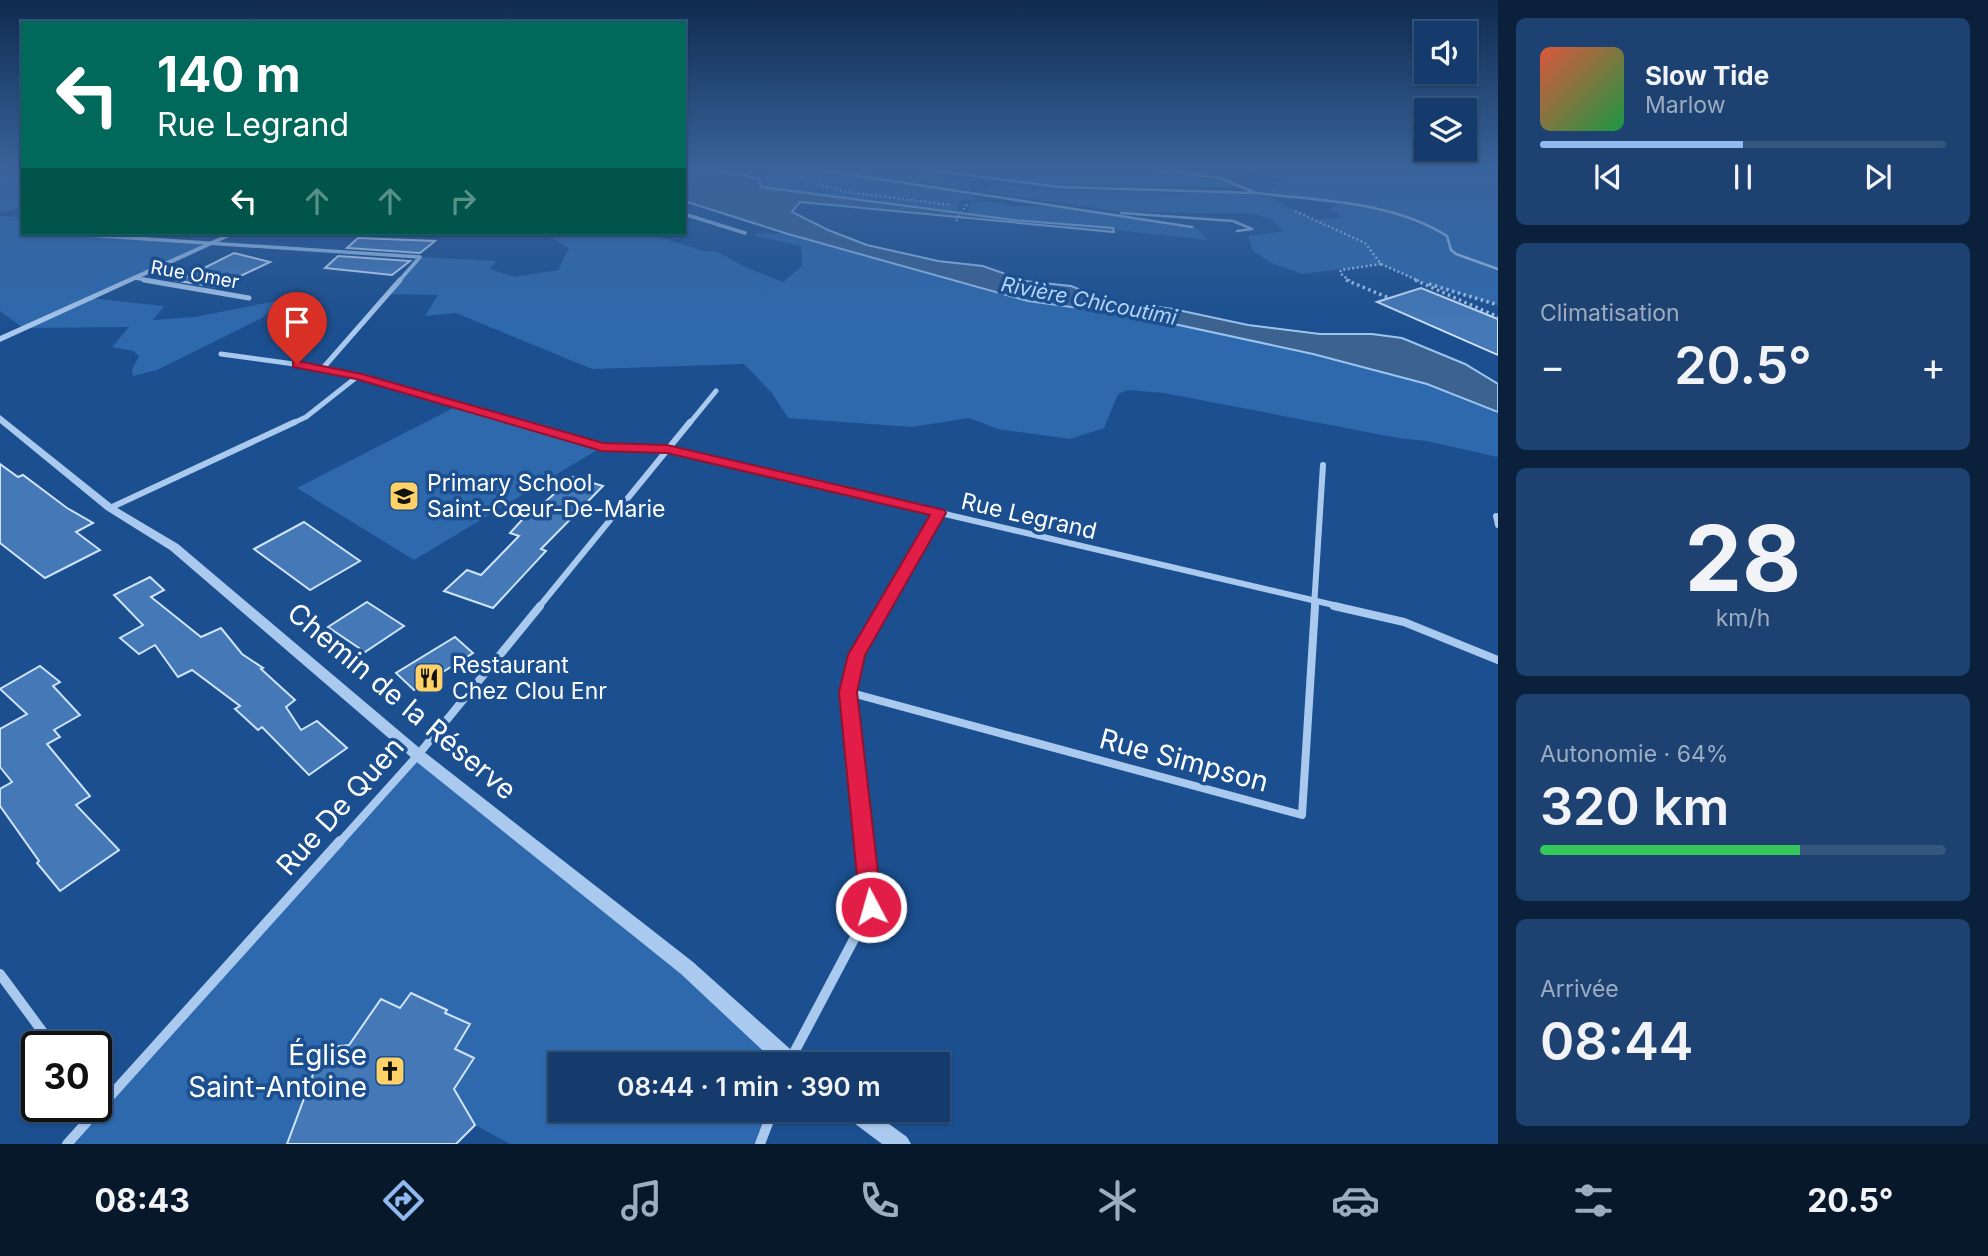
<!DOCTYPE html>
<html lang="fr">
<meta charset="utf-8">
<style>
:root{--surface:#143b6b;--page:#1d4271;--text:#f1f3f6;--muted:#9dadc1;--line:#33557e;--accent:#90b9f0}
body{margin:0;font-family:Inter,sans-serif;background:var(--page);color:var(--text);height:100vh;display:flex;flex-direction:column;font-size:26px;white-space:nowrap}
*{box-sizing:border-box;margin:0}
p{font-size:23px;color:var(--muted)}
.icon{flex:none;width:38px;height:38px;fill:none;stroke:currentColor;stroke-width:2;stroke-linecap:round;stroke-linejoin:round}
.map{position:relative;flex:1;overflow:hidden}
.sheet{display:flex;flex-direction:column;gap:18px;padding:18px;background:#0b203b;width:490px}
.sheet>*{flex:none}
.top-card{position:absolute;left:21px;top:21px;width:665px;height:214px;border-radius:0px;box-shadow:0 2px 5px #0004,0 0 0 2px var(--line);background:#00695c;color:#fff;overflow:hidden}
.buttons{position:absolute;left:1414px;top:21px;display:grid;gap:14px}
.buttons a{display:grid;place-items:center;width:63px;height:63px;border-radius:0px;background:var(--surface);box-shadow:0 2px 5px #0004,0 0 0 2px var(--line);font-size:35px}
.speed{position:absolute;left:21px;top:1031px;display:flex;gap:14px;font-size:35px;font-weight:700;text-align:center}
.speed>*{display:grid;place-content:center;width:91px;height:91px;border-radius:50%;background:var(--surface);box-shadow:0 2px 5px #0004,0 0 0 2px var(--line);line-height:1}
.speed .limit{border:4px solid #111;border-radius:10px;background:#fff;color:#111}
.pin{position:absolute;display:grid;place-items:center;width:60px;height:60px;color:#fff;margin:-72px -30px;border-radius:50% 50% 50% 0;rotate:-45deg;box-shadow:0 0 7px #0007}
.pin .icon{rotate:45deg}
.me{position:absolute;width:77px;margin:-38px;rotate:354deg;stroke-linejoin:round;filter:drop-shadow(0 0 5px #0008)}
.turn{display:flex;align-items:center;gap:24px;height:147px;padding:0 21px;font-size:32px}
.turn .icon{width:91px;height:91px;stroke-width:2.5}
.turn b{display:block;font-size:49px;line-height:60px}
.lanes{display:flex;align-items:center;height:66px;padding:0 21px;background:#0003;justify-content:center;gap:35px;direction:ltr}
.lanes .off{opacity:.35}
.big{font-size:52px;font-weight:600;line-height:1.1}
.sheet .card{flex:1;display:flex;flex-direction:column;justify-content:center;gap:10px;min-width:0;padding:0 24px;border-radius:10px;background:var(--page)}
.sheet .dial{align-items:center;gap:0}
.dial b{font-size:91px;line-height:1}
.song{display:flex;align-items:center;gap:21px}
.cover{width:84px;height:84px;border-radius:10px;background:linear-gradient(135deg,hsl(10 70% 55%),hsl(140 70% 35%))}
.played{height:7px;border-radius:4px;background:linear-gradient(90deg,var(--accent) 50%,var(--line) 50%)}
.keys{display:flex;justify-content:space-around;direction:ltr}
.heat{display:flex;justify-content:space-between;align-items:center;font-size:38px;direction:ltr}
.charge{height:10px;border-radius:5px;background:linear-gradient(90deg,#34c759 64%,var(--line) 0)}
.trip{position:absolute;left:548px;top:1052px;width:402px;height:70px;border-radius:0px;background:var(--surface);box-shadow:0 2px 5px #0004,0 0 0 2px var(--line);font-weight:600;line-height:70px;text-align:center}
.tab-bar{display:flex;height:112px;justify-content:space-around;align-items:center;background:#08182b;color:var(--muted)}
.tab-bar .icon{width:49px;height:49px}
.tab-bar .on{color:var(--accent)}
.tab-bar b{font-size:32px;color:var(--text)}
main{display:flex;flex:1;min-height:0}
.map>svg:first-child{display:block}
.green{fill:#2e69ad}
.water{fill:#3c6290;stroke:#9cc4f0;stroke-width:2}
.building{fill:#4478b7;stroke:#cfe3fa;stroke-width:2}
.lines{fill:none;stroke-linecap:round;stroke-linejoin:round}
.path-far1{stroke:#a9c9ee;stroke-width:2.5;stroke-dasharray:2 2.5;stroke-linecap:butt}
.path{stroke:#a9c9ee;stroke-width:3.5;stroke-dasharray:2.5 3.5;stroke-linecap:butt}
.service{stroke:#a9c9ee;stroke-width:2.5}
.minor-far4{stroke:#a9c9ee;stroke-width:3.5}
.minor-far3{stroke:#a9c9ee;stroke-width:5}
.minor-far2{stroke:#a9c9ee;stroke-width:6}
.minor-far1{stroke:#a9c9ee;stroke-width:8}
.minor{stroke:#a9c9ee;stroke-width:10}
.tertiary{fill:#a9c9ee;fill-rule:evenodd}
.route{fill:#e11d48;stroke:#92132f;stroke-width:2}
.labels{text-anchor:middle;stroke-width:7;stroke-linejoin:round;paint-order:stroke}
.far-street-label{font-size:19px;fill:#fff;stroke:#1b4f8f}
.far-water-label{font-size:21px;font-style:italic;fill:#b5d3f5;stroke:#1b4f8f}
.poi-label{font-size:23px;fill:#fff;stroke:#1b4f8f;text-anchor:start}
.street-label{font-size:23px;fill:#fff;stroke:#1b4f8f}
.near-street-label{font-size:28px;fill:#fff;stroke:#1b4f8f}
.near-poi-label{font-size:28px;fill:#fff;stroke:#1b4f8f;text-anchor:end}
</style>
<main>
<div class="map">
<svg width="1498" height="1144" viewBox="0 0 1498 1144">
<rect width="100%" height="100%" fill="#1b4f8f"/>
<path class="green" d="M0,169H23V207L0,212Z
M717,169H804L946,189L983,199L959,201L958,213L761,187L759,179Z
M823,169C872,169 923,164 969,184L970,190Z
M1020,169H1222L1198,176L1231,182L1244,187L1057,186L1019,182L1011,177Z
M1239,169H1498V305L1421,282L1381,264L1302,274L1272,263L1253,251L1248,236L1284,231L1269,218L1248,213L1122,212L985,192L993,183L1040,190L1252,194L1268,197L1314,220L1342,217L1331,210L1338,202L1269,192L1284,179Z
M988,201L1015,206L1059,207L1192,227V224L1208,240L966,214L972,202Z
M0,216L23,217V233H90L208,242L90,298L164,306L153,320L195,317L276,301L274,308L262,318L157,370L133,376L132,370L139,356L133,351L112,347L129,327L23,328L0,311Z
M542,233H647L703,251H716L747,268L783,282L802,266L801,246L756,236V233L788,234L1028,301L1137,316L1313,354L1427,384L1498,412V457L1426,441L1398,438L1164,393L1128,390L1118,394L1104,428L1070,439L998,429L969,418L912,427L788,418L772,393L744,364L592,369L456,313L425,316L438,295L389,294L420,257L496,261L490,269L514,277L558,270L569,248Z
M459,405L602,447L414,560L297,488Z
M418,755L789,1062L788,1064H560V1110H773L760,1144H510L475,1125L455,1089L473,1059L455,1049L470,1024L445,1013L447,1009L411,993L400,1008L381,999L359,1030L368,1042L323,1048L287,1144H67Z"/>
<path class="water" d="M684,169H717L759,179L761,187L1014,220L1113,228L1114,232L800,202L792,212L828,230L867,245L938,261L983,266L1025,281L1071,286L1106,300L1173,309L1248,325L1320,334H1372L1402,338L1465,364L1498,384V412L1427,384L1313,354L1137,316L1028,301L788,234L684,201Z"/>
<path class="building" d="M358,238L435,241L420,253L347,248Z
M234,253L270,262L217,287L178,281Z
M338,256L410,261L392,275L325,268Z
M1421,288L1498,319V355L1377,302Z
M0,464L18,477L23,475L67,508L93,523L76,532L100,550L45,578L0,543Z
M573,477L603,486L541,549L546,551L493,608L444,591L467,570L481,575L519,536L510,533L532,509L536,510Z
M304,522L360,561L310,590L254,549Z
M150,577L164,590L151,597L201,637L221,628L242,654L263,668L261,669L295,700L286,707L301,730L317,721L347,748L309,775L262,727L258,730L235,709L240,706L192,670L178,677L155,645L139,654L120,638L143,625L114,595Z
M367,602L404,626L365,652L328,627Z
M455,637L473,653L414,690L396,673Z
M40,666L60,682L53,686L80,715L54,730L60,737L47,744L90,796L76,805L119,850L60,891L37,863L39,861L0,806V789L12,782L0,767V729L27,714L0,689Z
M411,993L447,1010L445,1013L470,1024L455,1049L474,1058L454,1089L475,1125L456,1144H287L323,1048L349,1045L381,999L400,1008Z"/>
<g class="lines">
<path class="path-far1" d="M769,169L804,177
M818,184L847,192L950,205
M1295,211L1365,243L1381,264L1341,270L1340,273L1350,281
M956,221L967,204
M1381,264L1419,281"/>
<path class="path" d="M1346,280L1389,298
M1415,280L1498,317
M1429,284L1498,305"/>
<path class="service" d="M814,169L1192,227
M923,169L1059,187L1256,193L1220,178L1154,169
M1256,193C1319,201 1392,201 1447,236L1451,250L1456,254L1498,269
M1121,213L1233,221L1252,229L1237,231"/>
<path class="minor-far4" d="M684,214L745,233
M57,233L420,257
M135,278L154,281
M399,281L420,257"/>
<path class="minor-far3" d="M144,280L249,298
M221,354L323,368L358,376L523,424
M323,368L400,280
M291,424L306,417L358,376
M689,424L716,391"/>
<path class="minor-far2" d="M517,422L602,447L667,449L1342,607
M110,508L295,422
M1496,516L1498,525
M539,607L690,422
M884,607L939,513
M1314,607L1323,465"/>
<path class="minor-far1" d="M1334,606L1404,622L1498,660
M848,692L1302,815L1315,606
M339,843L418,755L540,606
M864,843L848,692L856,655L885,606"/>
<path class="minor" d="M0,974L53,1046
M788,1064L871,907L864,841
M67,1144L340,841
M760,1144L773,1110"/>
<path class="tertiary" d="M229,233H238L0,342V336Z
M0,415L114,506L178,544L423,751L693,962L799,1057L802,1064H777L681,974L413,759L170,550L106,510L0,423Z
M843,1110H870L907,1137L911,1144H882L846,1117Z"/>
</g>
<linearGradient id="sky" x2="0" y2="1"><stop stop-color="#0f2b4f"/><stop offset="0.51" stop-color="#39639b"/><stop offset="1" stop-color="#39639b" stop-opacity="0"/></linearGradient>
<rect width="1498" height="329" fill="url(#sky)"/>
<path class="route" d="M297,361L362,374L603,443L667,445L944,510L946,513L865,655L857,692L882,907L879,914L871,917L863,914L860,907L839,692L848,655L930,515L667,453L602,451L356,379L293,367V362Z"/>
<defs>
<g id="school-square" transform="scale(1.575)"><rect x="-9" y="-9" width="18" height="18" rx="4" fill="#ffd166" stroke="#1b4f8f"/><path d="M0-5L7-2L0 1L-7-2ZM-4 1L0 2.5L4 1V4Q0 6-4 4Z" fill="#111"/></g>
<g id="restaurant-square" transform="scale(1.575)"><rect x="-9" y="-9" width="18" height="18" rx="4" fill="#ffd166" stroke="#1b4f8f"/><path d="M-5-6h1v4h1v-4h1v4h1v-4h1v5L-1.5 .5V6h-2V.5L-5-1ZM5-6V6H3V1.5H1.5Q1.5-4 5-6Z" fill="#111"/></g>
<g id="church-square" transform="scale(1.575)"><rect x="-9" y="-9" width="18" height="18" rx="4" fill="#ffd166" stroke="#1b4f8f"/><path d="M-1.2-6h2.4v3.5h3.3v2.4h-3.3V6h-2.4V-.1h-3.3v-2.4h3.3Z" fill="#111"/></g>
</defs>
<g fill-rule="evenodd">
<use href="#school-square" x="404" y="496"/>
<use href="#restaurant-square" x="429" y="678"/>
<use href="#church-square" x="390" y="1071"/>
</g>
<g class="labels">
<g class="far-street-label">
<text transform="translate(195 274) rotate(10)" y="7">Rue Omer</text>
</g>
<g class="far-water-label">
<text transform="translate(1089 301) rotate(11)" y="7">Rivière Chicoutimi</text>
</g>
<g class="poi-label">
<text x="427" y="491">Primary School<tspan x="427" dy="26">Saint-Cœur-De-Marie</tspan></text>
<text x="452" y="673">Restaurant<tspan x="452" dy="26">Chez Clou Enr</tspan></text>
</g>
<g class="street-label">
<text transform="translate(1029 516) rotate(13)" y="8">Rue Legrand</text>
</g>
<g class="near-street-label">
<text transform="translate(402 701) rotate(40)" y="10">Chemin de la Réserve</text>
<text transform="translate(1184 760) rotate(15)" y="10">Rue Simpson</text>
<text transform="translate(340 806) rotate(-48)" y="10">Rue De Quen</text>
</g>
<g class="near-poi-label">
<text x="367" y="1065">Église<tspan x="367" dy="32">Saint-Antoine</tspan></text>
</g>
</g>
</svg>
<div class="buttons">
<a><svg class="icon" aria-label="sound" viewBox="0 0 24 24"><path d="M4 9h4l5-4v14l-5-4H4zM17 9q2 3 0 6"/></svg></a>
<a><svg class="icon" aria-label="layers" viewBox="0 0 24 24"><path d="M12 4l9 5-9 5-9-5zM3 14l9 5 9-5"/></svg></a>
</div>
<div class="speed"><div class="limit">30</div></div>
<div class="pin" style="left:297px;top:364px;background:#d93025"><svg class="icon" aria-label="arrive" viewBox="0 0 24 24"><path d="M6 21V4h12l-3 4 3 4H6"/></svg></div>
<svg class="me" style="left:871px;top:907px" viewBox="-20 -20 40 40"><circle r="17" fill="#e11d48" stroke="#fff" stroke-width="3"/><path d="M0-11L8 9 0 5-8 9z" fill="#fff"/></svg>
<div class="trip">08:44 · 1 min · 390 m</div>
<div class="top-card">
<div class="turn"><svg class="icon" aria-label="left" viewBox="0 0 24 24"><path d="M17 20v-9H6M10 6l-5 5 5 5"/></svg><div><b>140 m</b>Rue Legrand</div></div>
<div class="lanes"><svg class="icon" aria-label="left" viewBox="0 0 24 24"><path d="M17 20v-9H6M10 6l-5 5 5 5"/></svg><svg class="icon off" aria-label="ahead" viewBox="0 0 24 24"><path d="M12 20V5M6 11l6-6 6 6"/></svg><svg class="icon off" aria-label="ahead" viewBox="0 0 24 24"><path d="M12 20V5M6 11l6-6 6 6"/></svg><svg class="icon off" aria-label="right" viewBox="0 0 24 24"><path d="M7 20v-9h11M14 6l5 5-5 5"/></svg></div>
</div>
</div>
<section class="sheet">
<div class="card">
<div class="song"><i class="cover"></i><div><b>Slow Tide</b><p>Marlow</p></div></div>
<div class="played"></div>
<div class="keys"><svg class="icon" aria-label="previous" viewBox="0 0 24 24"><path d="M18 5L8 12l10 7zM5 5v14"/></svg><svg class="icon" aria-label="pause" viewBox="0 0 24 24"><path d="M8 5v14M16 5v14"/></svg><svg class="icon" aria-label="next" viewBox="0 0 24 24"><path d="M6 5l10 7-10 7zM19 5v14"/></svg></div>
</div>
<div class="card"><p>Climatisation</p>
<div class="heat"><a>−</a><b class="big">20.5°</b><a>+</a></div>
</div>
<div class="card dial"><b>28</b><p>km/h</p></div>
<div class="card"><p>Autonomie · 64%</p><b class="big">320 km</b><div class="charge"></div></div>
<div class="card"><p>Arrivée</p><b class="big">08:44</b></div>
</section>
</main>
<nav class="tab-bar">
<b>08:43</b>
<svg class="icon on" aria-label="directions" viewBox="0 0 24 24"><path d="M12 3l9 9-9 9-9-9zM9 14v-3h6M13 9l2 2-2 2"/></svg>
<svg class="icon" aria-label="music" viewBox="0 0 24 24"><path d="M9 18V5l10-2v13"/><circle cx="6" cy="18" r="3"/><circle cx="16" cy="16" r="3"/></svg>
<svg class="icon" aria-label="phone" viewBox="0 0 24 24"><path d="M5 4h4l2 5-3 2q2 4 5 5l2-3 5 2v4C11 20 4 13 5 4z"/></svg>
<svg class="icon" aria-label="climate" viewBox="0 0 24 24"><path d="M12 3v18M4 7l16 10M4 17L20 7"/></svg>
<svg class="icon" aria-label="car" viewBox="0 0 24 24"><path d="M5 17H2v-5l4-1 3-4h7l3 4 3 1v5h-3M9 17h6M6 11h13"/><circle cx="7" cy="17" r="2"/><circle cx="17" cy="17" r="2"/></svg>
<svg class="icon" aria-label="filters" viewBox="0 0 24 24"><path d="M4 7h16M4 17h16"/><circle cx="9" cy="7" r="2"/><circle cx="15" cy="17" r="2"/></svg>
<b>20.5°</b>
</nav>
